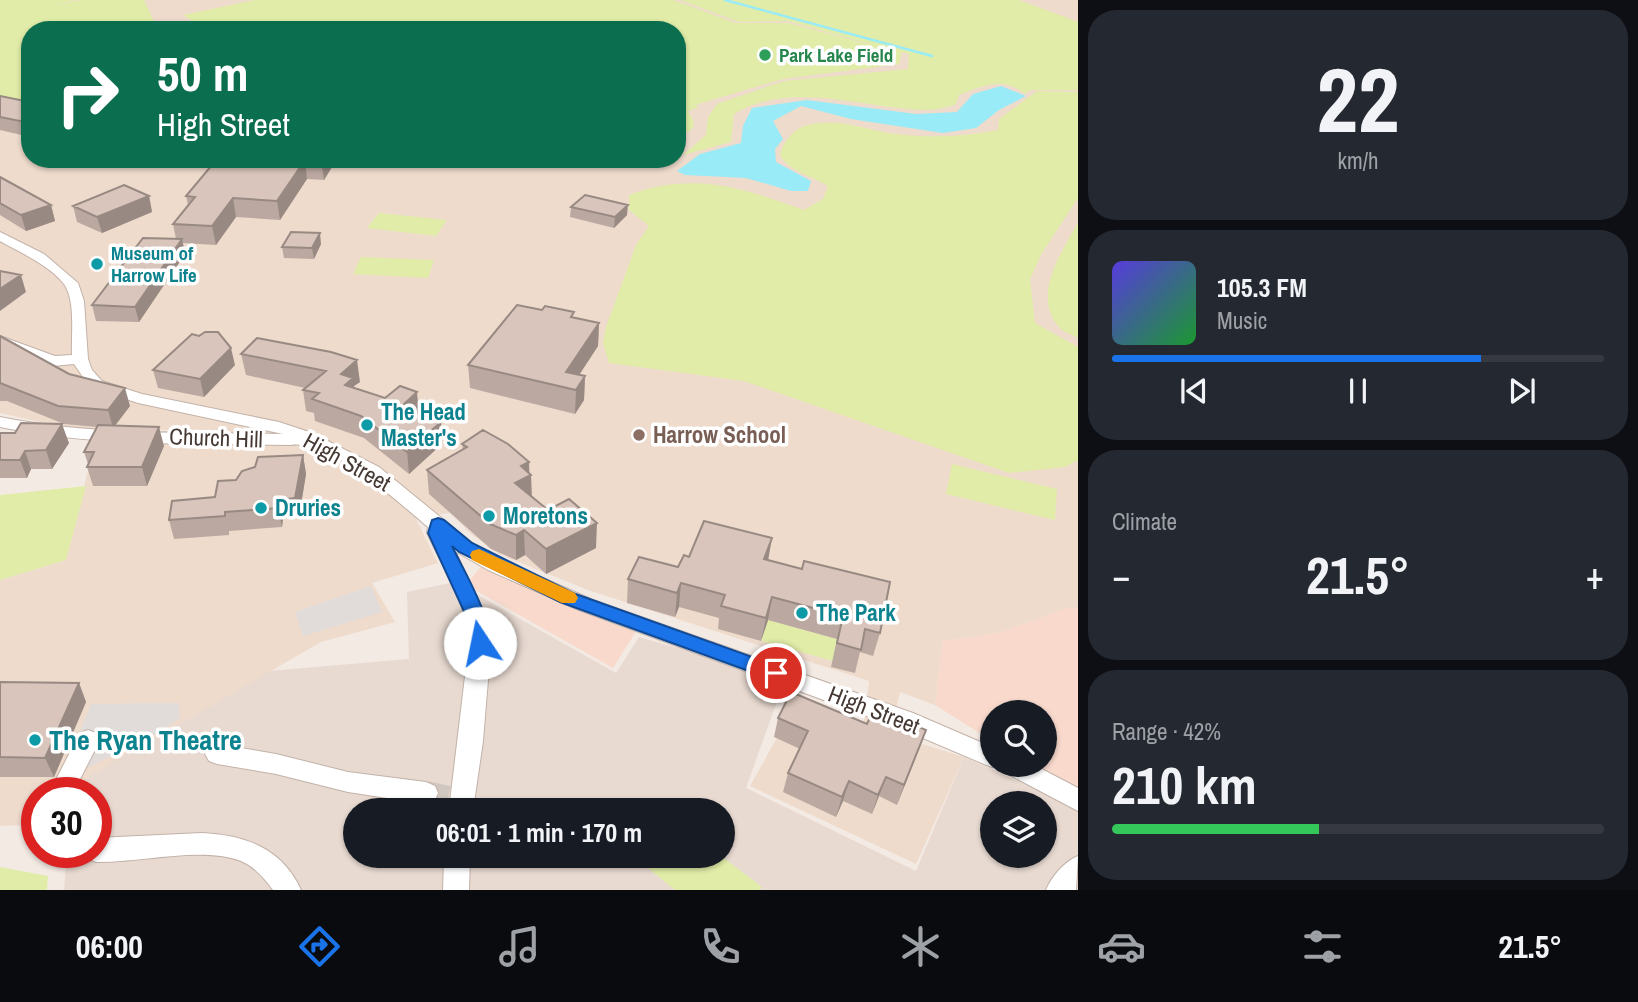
<!DOCTYPE html>
<meta charset="utf-8">
<style>
:root{--surface:#171b24;--page:#242831;--text:#f1f3f6;--muted:#9ea1a6;--line:#363941;--accent:#1a73e8}
body{margin:0;font-family:"Archivo Narrow",sans-serif;background:var(--page);color:var(--text);height:100vh;display:flex;flex-direction:column;font-size:26px;white-space:nowrap}
*{box-sizing:border-box;margin:0}
p{font-size:23px;color:var(--muted)}
.icon{flex:none;width:38px;height:38px;fill:none;stroke:currentColor;stroke-width:2;stroke-linecap:round;stroke-linejoin:round}
.map{position:relative;flex:1;overflow:hidden}
.drawer{display:flex;flex-direction:column;gap:10px;padding:10px;background:#0d0f14;width:560px}
.drawer>*{flex:none}
.top-card{position:absolute;left:21px;top:21px;width:665px;height:147px;border-radius:28px;box-shadow:0 2px 5px #0004;background:#0b6e4f;color:#fff;overflow:hidden}
.buttons{position:absolute;left:980px;top:700px;display:grid;gap:14px}
.buttons a{display:grid;place-items:center;width:77px;height:77px;border-radius:50%;background:var(--surface);box-shadow:0 2px 5px #0004;font-size:35px}
.speed{position:absolute;left:21px;top:777px;display:flex;gap:14px;font-size:35px;font-weight:700;text-align:center}
.speed>*{display:grid;place-content:center;width:91px;height:91px;border-radius:50%;background:var(--surface);box-shadow:0 2px 5px #0004;line-height:1}
.speed .limit{border:10px solid #d22;background:#fff;color:#111}
.pin{position:absolute;display:grid;place-items:center;width:60px;height:60px;color:#fff;margin:-30px;border:4px solid #fff;border-radius:50%;box-shadow:0 2px 7px #0007}
.me{position:absolute;width:77px;margin:-38px;rotate:349deg;stroke-linejoin:round;filter:drop-shadow(0 0 5px #0008)}
.turn{display:flex;align-items:center;gap:24px;height:147px;padding:0 21px;font-size:32px}
.turn .icon{width:91px;height:91px;stroke-width:2.5}
.turn b{display:block;font-size:49px;line-height:60px}
.big{font-size:52px;font-weight:800;line-height:1.1}
.drawer .card{flex:1;display:flex;flex-direction:column;justify-content:center;gap:10px;min-width:0;padding:0 24px;border-radius:28px;background:var(--page)}
.drawer .dial{align-items:center;gap:0}
.dial b{font-size:91px;line-height:1}
.song{display:flex;align-items:center;gap:21px}
.cover{width:84px;height:84px;border-radius:10px;background:linear-gradient(135deg,hsl(250 70% 55%),hsl(130 70% 35%))}
.played{height:7px;border-radius:4px;background:linear-gradient(90deg,var(--accent) 75%,var(--line) 75%)}
.keys{display:flex;justify-content:space-around;direction:ltr}
.heat{display:flex;justify-content:space-between;align-items:center;font-size:38px;direction:ltr}
.charge{height:10px;border-radius:5px;background:linear-gradient(90deg,#34c759 42%,var(--line) 0)}
.trip{position:absolute;left:343px;top:798px;width:392px;height:70px;border-radius:35px;background:var(--surface);box-shadow:0 2px 5px #0004;font-weight:800;line-height:70px;text-align:center}
.menu{display:flex;height:112px;justify-content:space-around;align-items:center;background:#090b0e;color:var(--muted)}
.menu .icon{width:49px;height:49px}
.menu .selected{color:var(--accent)}
.menu b{font-size:32px;color:var(--text)}
main{display:flex;flex:1;min-height:0}
.map>svg:first-child{display:block}
.residential{fill:#e8dad1;fill-rule:evenodd}
.commercial{fill:#f8d9cc}
.education{fill:#eedbcc;fill-rule:evenodd}
.green{fill:#e1eca8}
.parking{fill:#e1dcda}
.water{fill:#99ebf7}
.lines{fill:none;stroke-linecap:round;stroke-linejoin:round}
.stream{stroke:#99ebf7;stroke-width:2.5}
.minor-tunnel{stroke:#d1c7c1;stroke-width:24;stroke-dasharray:24 12;stroke-linecap:butt}
.minor-casing{stroke:#c3b2a8;stroke-width:2}
.minor{fill:#fff;fill-rule:evenodd}
.wall{fill:#bba9a1}
.shaded-wall{fill:#988a83}
.building{fill:#d9c5bb;stroke:#988a83;stroke-width:2}
.route{fill:#1a73e8;stroke:#114b97;stroke-width:2}
.slow{fill:#f59e0b}
.leisure-dot{fill:#2e9e5b;stroke:#fff;stroke-width:2.5}
.culture-dot{fill:#0f9aa8;stroke:#fff;stroke-width:2.5}
.education-dot{fill:#8d6e63;stroke:#fff;stroke-width:2.5}
.labels{text-anchor:middle;stroke-width:7;stroke-linejoin:round;paint-order:stroke}
.far-leisure-label{font-size:19px;font-weight:bold;fill:#27864d;stroke:#fff;text-anchor:start}
.far-culture-label{font-size:19px;font-weight:bold;fill:#0d838f;stroke:#fff;text-anchor:start}
.culture-label{font-size:23px;font-weight:bold;fill:#0d838f;stroke:#fff;text-anchor:start}
.education-label{font-size:23px;font-weight:bold;fill:#785e54;stroke:#fff;text-anchor:start}
.street-label{font-size:23px;fill:#463933;stroke:#fff}
.near-culture-label{font-size:28px;font-weight:bold;fill:#0d838f;stroke:#fff;text-anchor:start}
</style>
<main>
<div class="map">
<svg width="1078" height="890" viewBox="0 0 1078 890">
<rect width="100%" height="100%" fill="#f4eae4"/>
<path class="residential" d="M455,582L616,673L639,637L785,679L746,788L916,871L964,757L1078,808V890H64L67,852H96V793H73V787L234,674L409,659L407,592ZM992,803H1045V856H992ZM355,810H723V856H355Z"/>
<path class="commercial" d="M484,563L637,630L613,668L466,585Z
M1069,607L1078,609V794L1031,765H1045V712H992V741L935,705L942,641L998,633Z"/>
<path class="education" d="M0,0H1078V609L1069,607L998,633L942,641L935,705L900,692L890,734L964,757L916,864L750,786L798,700L864,722L869,681L588,590L499,554L471,534L450,513L415,517L438,563L372,583L395,622L321,642L76,784L67,793H37V820L27,825L0,826V580L66,560L87,474L101,444H208L194,430H100L57,426L0,413ZM30,30H677V159H30Z"/>
<path class="green" d="M0,0H76L52,6L81,0H144L158,30H30V106L0,100Z
M255,0H673L736,23H788L890,50L788,21L739,22L680,0H1019L1078,22V90H1030L1025,94C1004,76 982,86 959,95L956,104C933,114 906,109 882,106C835,99 777,87 734,114L731,142L683,155L706,135L708,117L717,104L784,81L908,69L909,54L902,52L899,64L783,79L695,105L699,107L688,111L694,122L693,128L677,140V30H208L183,15Z
M1037,91L1078,92V198L1042,253L1030,279L1035,323L1078,347V460L1065,467L1009,473L744,381L609,363L603,343L606,327L636,245L649,226L629,210V195C694,171 742,188 804,210L823,199L828,186C814,177 788,171 780,155C783,142 794,128 808,125C835,117 868,130 895,134C930,138 963,137 998,130L999,119Z
M379,213L447,220L436,236L367,228Z
M1078,222V338C1073,335 1063,332 1059,327C1031,295 1062,252 1078,222Z
M361,257L434,260L428,278L353,274Z
M952,464L1057,489L1055,520L946,494Z
M86,486L66,560L0,580V495Z
M768,620L837,639L833,661L761,641Z
M633,856H721L762,887L759,890H675Z
M0,867L48,876L47,890H0Z"/>
<path class="parking" d="M371,586L382,612L303,636L295,612Z
M179,703L180,718L150,737L76,773L63,774L91,704Z"/>
<path class="water" d="M1001,86L1026,96L999,110L976,128L943,133L851,119L801,106L773,121L783,139L775,149L776,162L811,181L808,191H791L746,178L685,175L677,171L700,154L741,143L743,126L752,108L807,100L916,114L957,112L973,94Z"/>
<g class="lines">
<path class="stream" d="M725,0L932,56"/>
<path class="minor-tunnel" d="M426,793L448,798"/>
<g class="minor-casing">
<path id="minor" d="M0,232L44,254L78,283L84,301L88,359L92,370L102,381L142,394L279,422L312,433L379,467L472,543L502,560L593,600L913,713L992,747V765H998L992,767L984,764L897,727L579,610L488,570L455,551L488,620L491,643L483,741L473,810H449L469,643L466,620L458,596L427,533L428,527C398,502 330,439 291,445C194,443 95,447 0,427V417C93,436 189,432 283,434L138,403L90,387L74,364L53,366L0,346V336L55,356L72,355C71,335 76,301 64,284C49,265 21,253 0,241Z
M88,730L96,733L100,740L73,793H49L80,733Z
M217,744L276,754L348,772L426,782L435,786L438,793L435,800L426,804L348,792L276,774L217,764L209,761L205,754L209,747Z
M1000,765H1034L1078,788V811L1004,772Z
M202,833C245,835 282,848 301,890H273C264,878 255,867 241,861C201,846 140,863 96,862L87,858L84,852H96V838Z
M444,856H470L469,890H443Z
M1078,856L1076,890H1046C1052,876 1064,862 1078,856Z"/>
</g>
<use href="#minor" class="minor"/>
</g>
<path class="wall" d="M0,96L30,102V137L0,130Z
M209,159H337L324,180L307,179L280,220L236,217L216,245L183,243L185,254L139,322L96,321L92,305L176,239L173,224L188,205L186,196L211,166Z
M0,177L51,205L55,221L26,231L0,215Z
M149,196L152,212L102,233L77,222L73,206Z
M571,207L627,215L614,228L570,217Z
M321,244L314,259L284,258L282,247Z
M574,318L599,323L598,346L579,375L585,376L584,400L575,414L470,388L468,365Z
M0,336L69,374L130,406L115,426L164,446L147,486H93L87,467L88,464L84,452L97,427L64,424L7,401H0Z
M257,338L360,382L354,386V388L441,422L442,444L409,474L364,438L315,421L314,413L306,411L303,390L305,388L246,375L241,354Z
M235,365L204,397L158,388L153,370Z
M0,433L69,443L52,469H31L27,478H0Z
M462,444L529,462L531,497L596,548L546,574L525,555L516,560L491,549L429,494L427,470L463,450Z
M303,455L306,474L299,517L283,519L282,527L229,531V535L174,539L169,520L215,497L236,480Z
M689,557L768,560L880,633L873,656L860,652L855,673L831,667L837,639L768,620L761,641L718,629L719,618L679,607L675,617L627,603L628,579L678,567Z
M0,682L79,683L86,702L54,777H0Z
M778,718L867,724L926,730L897,805L879,796L872,814L843,801L836,817L783,792L788,773L800,749L774,737Z"/>
<path class="shaded-wall" d="M323,159H337L324,180L321,161Z
M305,160L307,179L280,220L277,201Z
M149,196L152,212L102,233L97,217Z
M233,198L236,217L216,245L212,226Z
M51,205L55,221L26,231L21,215Z
M628,205L627,215L614,228L615,217Z
M320,233L321,244L314,259L312,248Z
M182,239L185,254L139,322L135,307Z
M21,275L26,292L0,311V289Z
M599,323L598,346L570,389L566,372Z
M231,348L235,365L204,397L200,379Z
M357,360L360,382L354,386L356,400L348,406L341,374Z
M585,376L584,400L575,414L576,390Z
M125,388L130,406L113,428L108,410Z
M417,392L419,414L401,407Z
M441,422L442,444L409,474L407,452Z
M62,424L69,443L52,469L46,450Z
M159,427L164,446L147,486L142,467Z
M25,451L31,469L27,478L20,460Z
M303,455L306,474L299,517L295,498Z
M529,462V476L531,475L532,499L515,483L521,466Z
M280,500L283,519L282,527L278,508Z
M597,523L596,548L546,574V549Z
M524,530L525,555L516,560V535Z
M772,538L768,561L764,559Z
M681,583L679,607L675,617L677,593Z
M772,597L768,620L761,641L766,618Z
M79,683L86,702L54,777L45,758Z
M926,730L919,749L897,805L904,785Z
M886,777L879,796L872,814L878,795Z
M849,781L843,801L836,817L842,797Z"/>
<path class="building" d="M0,96L30,102V123L0,117Z
M217,159H323L321,161L305,160L277,201L233,198L212,226L173,224L195,197L186,196Z
M0,177L51,205L21,215L0,203Z
M124,185L149,196L97,217L73,206Z
M585,195L628,205L615,217L571,207Z
M291,232L320,233L312,248L282,247Z
M143,238L182,239L135,307L92,305Z
M0,271L21,275L0,289Z
M517,305L542,310L545,306L574,312L571,317L599,323L566,372L585,376L576,390L468,365Z
M205,332H218L231,348L200,379L153,370L192,334L199,336Z
M0,336L69,374L125,388L108,410L58,406L0,383Z
M257,338L331,352L357,360L341,374L353,378L345,385L385,398L400,386L417,392L401,407L441,422L407,452L361,416L312,399L319,393L303,390L326,371L241,354Z
M21,423L62,424L46,450L25,451L20,460H0V433H15Z
M98,425L159,427L142,467H87L94,452H84Z
M483,430L508,444L529,462L521,466L531,475L515,483L548,510L569,499L597,523L546,549L524,530L516,535L490,524L427,470L467,447L462,444Z
M303,455L295,498L280,500L278,508L225,512V516L169,520L172,501L215,497L218,481L236,480L242,471L255,467L258,457Z
M704,521L772,538L764,559L802,569L804,561L890,582L880,633L865,629L861,650L837,643L843,616L772,597L766,618L721,606L725,595L681,583L677,593L628,579L639,557L678,567L684,555L689,557Z
M0,682L79,683L45,758L0,757Z
M791,692L867,724L874,708L926,730L904,785L886,777L878,795L849,781L842,797L788,773L808,731L778,718Z"/>
<path class="route" d="M438,518L444,520L472,543L573,593L783,668L786,673L783,679L776,681L560,602L459,552L452,546C462,568 498,626 486,648L480,650L473,648L468,620L428,533L432,520Z"/>
<path class="slow" d="M479,549L575,593L578,598L575,603H562L472,560L470,555L472,551Z"/>
<circle class="leisure-dot" cx="765" cy="55" r="7"/>
<g class="culture-dot">
<circle cx="97" cy="264" r="7"/>
<circle cx="367" cy="425" r="7"/>
<circle cx="261" cy="508" r="7"/>
<circle cx="489" cy="516" r="7"/>
<circle cx="802" cy="613" r="7"/>
<circle cx="35" cy="740" r="7"/>
</g>
<circle class="education-dot" cx="639" cy="435" r="7"/>
<g class="labels">
<g class="far-leisure-label">
<text x="779" y="62">Park Lake Field</text>
</g>
<g class="far-culture-label">
<text x="111" y="260">Museum of<tspan x="111" dy="22">Harrow Life</tspan></text>
</g>
<g class="culture-label">
<text x="381" y="420">The Head<tspan x="381" dy="26">Master's</tspan></text>
<text x="275" y="516">Druries</text>
<text x="503" y="524">Moretons</text>
<text x="816" y="621">The Park</text>
</g>
<g class="education-label">
<text x="653" y="443">Harrow School</text>
</g>
<g class="street-label">
<text transform="translate(216 438) rotate(2)" y="8">Church Hill</text>
<text transform="translate(347 462) rotate(29)" y="8">High Street</text>
<text transform="translate(874 710) rotate(21)" y="8">High Street</text>
</g>
<g class="near-culture-label">
<text x="49" y="750">The Ryan Theatre</text>
</g>
</g>
</svg>
<div class="buttons">
<a><svg class="icon" aria-label="search" viewBox="0 0 24 24"><circle cx="10" cy="10" r="6"/><path d="M15 15l6 6"/></svg></a>
<a><svg class="icon" aria-label="layers" viewBox="0 0 24 24"><path d="M12 4l9 5-9 5-9-5zM3 14l9 5 9-5"/></svg></a>
</div>
<div class="speed"><div class="limit">30</div></div>
<div class="pin" style="left:776px;top:673px;background:#d93025"><svg class="icon" aria-label="arrive" viewBox="0 0 24 24"><path d="M6 21V4h12l-3 4 3 4H6"/></svg></div>
<svg class="me" style="left:480px;top:643px" viewBox="-20 -20 40 40"><circle r="19" fill="#fff"/><path d="M0-13L10 11 0 6-10 11z" fill="#1a73e8"/></svg>
<div class="trip">06:01 · 1 min · 170 m</div>
<div class="top-card">
<div class="turn"><svg class="icon" aria-label="right" viewBox="0 0 24 24"><path d="M7 20v-9h11M14 6l5 5-5 5"/></svg><div><b>50 m</b>High Street</div></div>
</div>
</div>
<section class="drawer">
<div class="card dial"><b>22</b><p>km/h</p></div>
<div class="card">
<div class="song"><i class="cover"></i><div><b>105.3 FM</b><p>Music</p></div></div>
<div class="played"></div>
<div class="keys"><svg class="icon" aria-label="previous" viewBox="0 0 24 24"><path d="M18 5L8 12l10 7zM5 5v14"/></svg><svg class="icon" aria-label="pause" viewBox="0 0 24 24"><path d="M8 5v14M16 5v14"/></svg><svg class="icon" aria-label="next" viewBox="0 0 24 24"><path d="M6 5l10 7-10 7zM19 5v14"/></svg></div>
</div>
<div class="card"><p>Climate</p>
<div class="heat"><a>−</a><b class="big">21.5°</b><a>+</a></div>
</div>
<div class="card"><p>Range · 42%</p><b class="big">210 km</b><div class="charge"></div></div>
</section>
</main>
<nav class="menu">
<b>06:00</b>
<svg class="icon selected" aria-label="directions" viewBox="0 0 24 24"><path d="M12 3l9 9-9 9-9-9zM9 14v-3h6M13 9l2 2-2 2"/></svg>
<svg class="icon" aria-label="music" viewBox="0 0 24 24"><path d="M9 18V5l10-2v13"/><circle cx="6" cy="18" r="3"/><circle cx="16" cy="16" r="3"/></svg>
<svg class="icon" aria-label="phone" viewBox="0 0 24 24"><path d="M5 4h4l2 5-3 2q2 4 5 5l2-3 5 2v4C11 20 4 13 5 4z"/></svg>
<svg class="icon" aria-label="climate" viewBox="0 0 24 24"><path d="M12 3v18M4 7l16 10M4 17L20 7"/></svg>
<svg class="icon" aria-label="car" viewBox="0 0 24 24"><path d="M5 17H2v-5l4-1 3-4h7l3 4 3 1v5h-3M9 17h6M6 11h13"/><circle cx="7" cy="17" r="2"/><circle cx="17" cy="17" r="2"/></svg>
<svg class="icon" aria-label="filters" viewBox="0 0 24 24"><path d="M4 7h16M4 17h16"/><circle cx="9" cy="7" r="2"/><circle cx="15" cy="17" r="2"/></svg>
<b>21.5°</b>
</nav>
